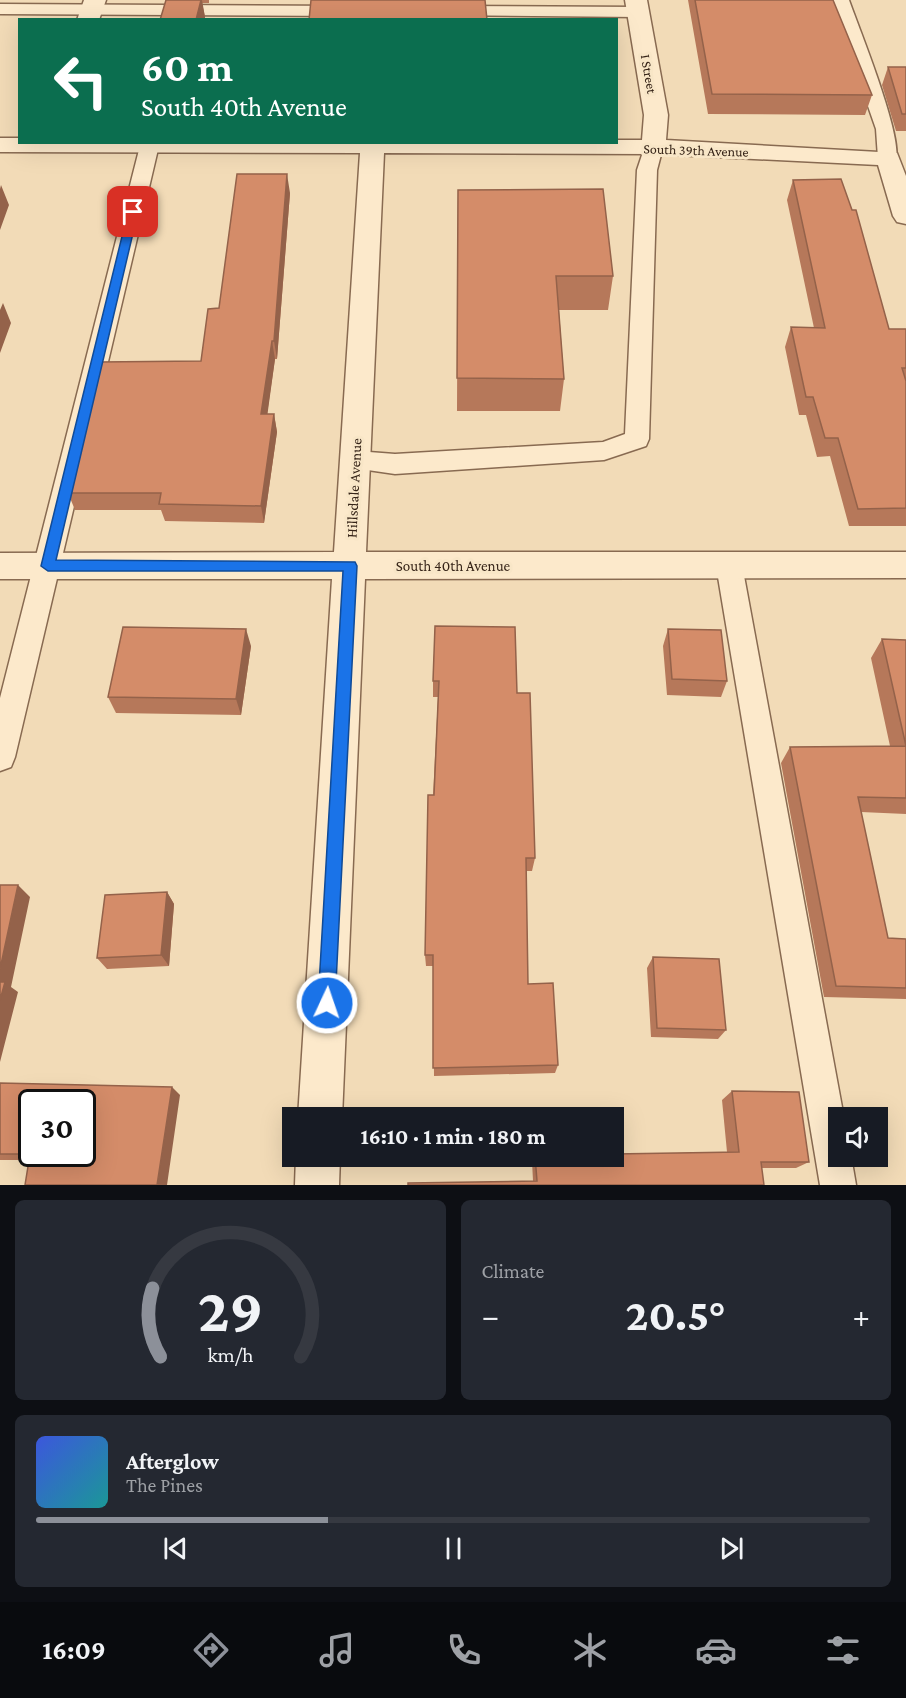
<!DOCTYPE html>
<meta charset="utf-8">
<style>
:root{--surface:#171b24;--page:#242831;--text:#f1f3f6;--muted:#9ea1a6;--line:#363941;--accent:#8c9099}
body{margin:0;font-family:"Crimson Pro",serif;background:var(--page);color:var(--text);height:100vh;display:flex;flex-direction:column;font-size:22px;white-space:nowrap}
*{box-sizing:border-box;margin:0}
p{font-size:20px;color:var(--muted)}
.icon{flex:none;width:33px;height:33px;fill:none;stroke:currentColor;stroke-width:2;stroke-linecap:round;stroke-linejoin:round}
.map{position:relative;height:1185px;overflow:hidden}
.details{display:flex;flex-direction:column;gap:15px;padding:15px;background:#0d0f14;flex:1}
.details>*{flex:none}
.banner{position:absolute;left:18px;top:18px;width:600px;height:126px;border-radius:0px;box-shadow:0 6px 24px #0002;background:#0b6e4f;color:#fff;overflow:hidden}
.fabs{position:absolute;left:828px;top:1107px;display:grid;gap:12px}
.fabs a{display:grid;place-items:center;width:60px;height:60px;border-radius:0px;background:var(--surface);box-shadow:0 6px 24px #0002;font-size:30px}
.speed{position:absolute;left:18px;top:1089px;display:flex;gap:12px;font-size:30px;font-weight:700;text-align:center}
.speed>*{display:grid;place-content:center;width:78px;height:78px;border-radius:50%;background:var(--surface);box-shadow:0 6px 24px #0002;line-height:1}
.speed .limit{border:3px solid #111;border-radius:9px;background:#fff;color:#111}
.pin{position:absolute;display:grid;place-items:center;width:51px;height:51px;color:#fff;margin:-26px;border-radius:12px;box-shadow:0 3px 9px #0006}
.me{position:absolute;width:66px;margin:-33px;rotate:3deg;stroke-linejoin:round;filter:drop-shadow(0 0 4px #0008)}
.turn{display:flex;align-items:center;gap:21px;height:126px;padding:0 24px;font-size:27px}
.turn .icon{width:78px;height:78px;stroke-width:2.5}
.turn b{display:block;font-size:42px;line-height:51px}
.big{font-size:45px;font-weight:700;line-height:1.1}
.details .card{flex:1;display:flex;flex-direction:column;justify-content:center;gap:9px;min-width:0;padding:0 21px;border-radius:9px;background:var(--page)}
.details .dial{align-items:center;gap:0}
.dial svg{height:156px;overflow:visible;fill:none;stroke:var(--line);stroke-width:7;stroke-linecap:round;text-anchor:middle}
.dial text{fill:var(--text);stroke:none}
.song{display:flex;align-items:center;gap:18px}
.cover{width:72px;height:72px;border-radius:9px;background:linear-gradient(135deg,hsl(230 70% 55%),hsl(180 70% 35%))}
.played{height:6px;border-radius:3px;background:linear-gradient(90deg,var(--accent) 35%,var(--line) 35%)}
.keys{display:flex;justify-content:space-around;direction:ltr}
.heat{display:flex;justify-content:space-between;align-items:center;font-size:33px;direction:ltr}
.details .tiles{flex:1;display:grid;gap:15px;grid-template-columns:1fr 1fr}
.card:last-child{grid-column:span 2}
.trip{position:absolute;left:282px;top:1107px;width:342px;height:60px;border-radius:0px;background:var(--surface);box-shadow:0 6px 24px #0002;font-weight:700;line-height:60px;text-align:center}
.tab-bar{display:flex;height:96px;justify-content:space-around;align-items:center;background:#090b0e;color:var(--muted)}
.tab-bar .icon{width:42px;height:42px}
.tab-bar .on{color:var(--accent)}
.tab-bar b{font-size:27px;color:var(--text)}
.map>svg:first-child{display:block}
.lines{fill:none;stroke-linecap:round;stroke-linejoin:round}
.lane-casing{stroke:#886a51;stroke-width:3}
.street-casing{stroke:#886a51;stroke-width:3}
.lane{fill:#fce9cb;fill-rule:evenodd}
.street{fill:#fce9cb;fill-rule:evenodd}
.wall{fill:#b6785a}
.shaded-wall{fill:#94624a}
.building{fill:#d48c69;stroke:#94624a;stroke-width:1.5;fill-rule:evenodd}
.route{fill:#1a73e8;stroke:#114b97;stroke-width:1.5}
.labels{text-anchor:middle;stroke-width:6;stroke-linejoin:round;paint-order:stroke}
.far-street-label{font-size:14px;fill:#362418;stroke:#f8e6c7}
.street-label{font-size:15px;fill:#362418;stroke:#f8e6c7}
</style>
<div class="map">
<svg width="906" height="1185" viewBox="0 0 906 1185">
<rect width="100%" height="100%" fill="#f2dbb7"/>
<g class="lines">
<g class="lane-casing">
<path id="lane" d="M831,0H849C858,26 906,143 895,162H881L878,158L876,129Z
M0,4L346,6L352,7L355,11L352,15L346,16L0,14Z
M450,6L638,7L644,8L647,12L644,16L638,17L444,15L441,11L444,7Z
M653,141L660,143L663,147L657,170L649,439L646,446L604,460L395,474L347,467L344,460L347,453L356,451L395,454L603,442L625,434L637,170L646,143Z
M141,142H157L159,145L15,757L11,767L0,771V698Z
M729,554L738,557L742,565L844,1118H838V1156H851L856,1185H820L716,565L720,557Z"/>
</g>
<g class="street-casing">
<path id="street" d="M84,0H106L99,20H77Z
M625,0H647L668,115L666,140L897,153L906,176V224L897,222L893,216L878,165L653,154L384,153L366,552H906V578L365,579L342,1118H298L332,579H0V553L334,552L360,153L0,152V138H20V142H616V140H642L644,115Z
M296,1156H340L339,1185H295Z"/>
</g>
<use href="#lane" class="lane"/>
<use href="#street" class="street"/>
</g>
<path class="wall" d="M166,0H209V3H202L205,17V20H160Z
M688,0H833L872,95L865,115L708,114Z
M888,67H906V131H896L882,85Z
M793,180L889,329H906V526H849L830,456L817,457L806,415H799L785,347L791,327L814,328L787,200Z
M458,190L613,276L608,310H559L564,379L560,411H457Z
M290,193L277,359H275L267,414H274L277,432L264,523L165,521L161,510H75L68,493L201,361L219,308Z
M435,626L517,693L535,858L532,871H526L528,984L558,1065L555,1073L434,1076L433,966H426L425,955L438,697H433V681Z
M668,629L727,681L721,697L667,695L663,646Z
M882,639L906,640V814L861,812L888,938L906,939V999L824,997L781,763L790,747L890,746L871,658Z
M251,646L241,715L116,713L108,697Z
M167,892L174,904L169,966L107,969L97,958Z
M653,957L726,1030L718,1039L651,1037L647,968Z
M0,1083L180,1095L29,1160H0Z
M732,1091L809,1162L796,1168H762L533,1181L532,1161L534,1156H614L727,1152L722,1100Z"/>
<path class="shaded-wall" d="M201,0H202L205,17V20H196Z
M287,174L290,193L277,359L274,341Z
M1,185L9,205L0,230V189Z
M3,303L11,323L0,353V310Z
M272,341L275,359L265,432L261,414Z
M274,414L277,432L264,523L261,506Z
M246,629L251,646L241,715L236,699Z
M18,885L30,897L11,987L18,992L0,1062V969Z
M167,892L174,904L169,966L161,955Z
M172,1087L180,1095L167,1185H157Z"/>
<path class="building" d="M166,0H201L196,20H160Z
M311,0H485L487,20H309Z
M695,0H833L872,95L712,94Z
M888,67H906V114H902Z
M237,174H287L274,341H272L261,414H274L261,506L159,504L161,493H68L99,362L201,361L208,309L219,308Z
M841,179L852,210H856L889,329H906V368H902L906,381V508L858,509L838,438H825L813,397H806L791,327L825,328L793,180Z
M603,189L613,276H556L564,379L457,378L458,190Z
M435,626L515,627L517,693H530L535,858H526L528,984L553,983L558,1065L433,1068V955H425L428,795H434L439,681H433Z
M123,627L246,629L236,699L108,697Z
M668,629L721,630L727,681L672,679Z
M882,639L906,640V798L858,797L888,938L906,939V988L836,986L790,747L906,746Z
M0,885H18L0,969Z
M167,892L161,955L97,958L105,895Z
M653,957L719,959L726,1030L657,1028Z
M0,982H5L0,1000Z
M0,1083L172,1087L157,1185H25L30,1154H0ZM32,1102H82V1154H32Z
M732,1091L799,1092L809,1162H761L764,1185H408V1183L537,1181L535,1156H614V1154L739,1152Z"/>
<path class="route" d="M133,208L138,212L56,560L355,562L357,566L335,1003L333,1009L327,1011L321,1009L318,1003L343,571H48L41,566L128,212Z"/>
<g class="labels">
<g class="far-street-label">
<text transform="translate(649 74) rotate(80)" y="5">I Street</text>
<text transform="translate(696 150) rotate(2)" y="5">South 39th Avenue</text>
</g>
<g class="street-label">
<text transform="translate(354 488) rotate(-87)" y="5">Hillsdale Avenue</text>
<text x="453" y="571">South 40th Avenue</text>
</g>
</g>
</svg>
<div class="fabs">
<a><svg class="icon" aria-label="sound" viewBox="0 0 24 24"><path d="M4 9h4l5-4v14l-5-4H4zM17 9q2 3 0 6"/></svg></a>
</div>
<div class="speed"><div class="limit">30</div></div>
<div class="pin" style="left:133px;top:212px;background:#d93025"><svg class="icon" aria-label="arrive" viewBox="0 0 24 24"><path d="M6 21V4h12l-3 4 3 4H6"/></svg></div>
<svg class="me" style="left:327px;top:1003px" viewBox="-20 -20 40 40"><circle r="17" fill="#1a73e8" stroke="#fff" stroke-width="3"/><path d="M0-11L8 9 0 5-8 9z" fill="#fff"/></svg>
<div class="trip">16:10 · 1 min · 180 m</div>
<div class="banner">
<div class="turn"><svg class="icon" aria-label="left" viewBox="0 0 24 24"><path d="M17 20v-9H6M10 6l-5 5 5 5"/></svg><div><b>60 m</b>South 40th Avenue</div></div>
</div>
</div>
<section class="details">
<div class="tiles">
<div class="card dial"><svg viewBox="0 0 100 80">
<path d="M14 69A42 42 0 1 1 86 69"/>
<path d="M14 69A42 42 0 0 1 10 34" stroke="#8c9099"/>
<text x="50" y="56" font-size="32" font-weight="700">29</text>
<text x="50" y="72" font-size="11">km/h</text>
</svg></div>
<div class="card"><p>Climate</p>
<div class="heat"><a>−</a><b class="big">20.5°</b><a>+</a></div>
</div>
<div class="card">
<div class="song"><i class="cover"></i><div><b>Afterglow</b><p>The Pines</p></div></div>
<div class="played"></div>
<div class="keys"><svg class="icon" aria-label="previous" viewBox="0 0 24 24"><path d="M18 5L8 12l10 7zM5 5v14"/></svg><svg class="icon" aria-label="pause" viewBox="0 0 24 24"><path d="M8 5v14M16 5v14"/></svg><svg class="icon" aria-label="next" viewBox="0 0 24 24"><path d="M6 5l10 7-10 7zM19 5v14"/></svg></div>
</div>
</div>
</section>
<nav class="tab-bar">
<b>16:09</b>
<svg class="icon on" aria-label="directions" viewBox="0 0 24 24"><path d="M12 3l9 9-9 9-9-9zM9 14v-3h6M13 9l2 2-2 2"/></svg>
<svg class="icon" aria-label="music" viewBox="0 0 24 24"><path d="M9 18V5l10-2v13"/><circle cx="6" cy="18" r="3"/><circle cx="16" cy="16" r="3"/></svg>
<svg class="icon" aria-label="phone" viewBox="0 0 24 24"><path d="M5 4h4l2 5-3 2q2 4 5 5l2-3 5 2v4C11 20 4 13 5 4z"/></svg>
<svg class="icon" aria-label="climate" viewBox="0 0 24 24"><path d="M12 3v18M4 7l16 10M4 17L20 7"/></svg>
<svg class="icon" aria-label="car" viewBox="0 0 24 24"><path d="M5 17H2v-5l4-1 3-4h7l3 4 3 1v5h-3M9 17h6M6 11h13"/><circle cx="7" cy="17" r="2"/><circle cx="17" cy="17" r="2"/></svg>
<svg class="icon" aria-label="filters" viewBox="0 0 24 24"><path d="M4 7h16M4 17h16"/><circle cx="9" cy="7" r="2"/><circle cx="15" cy="17" r="2"/></svg>
</nav>
